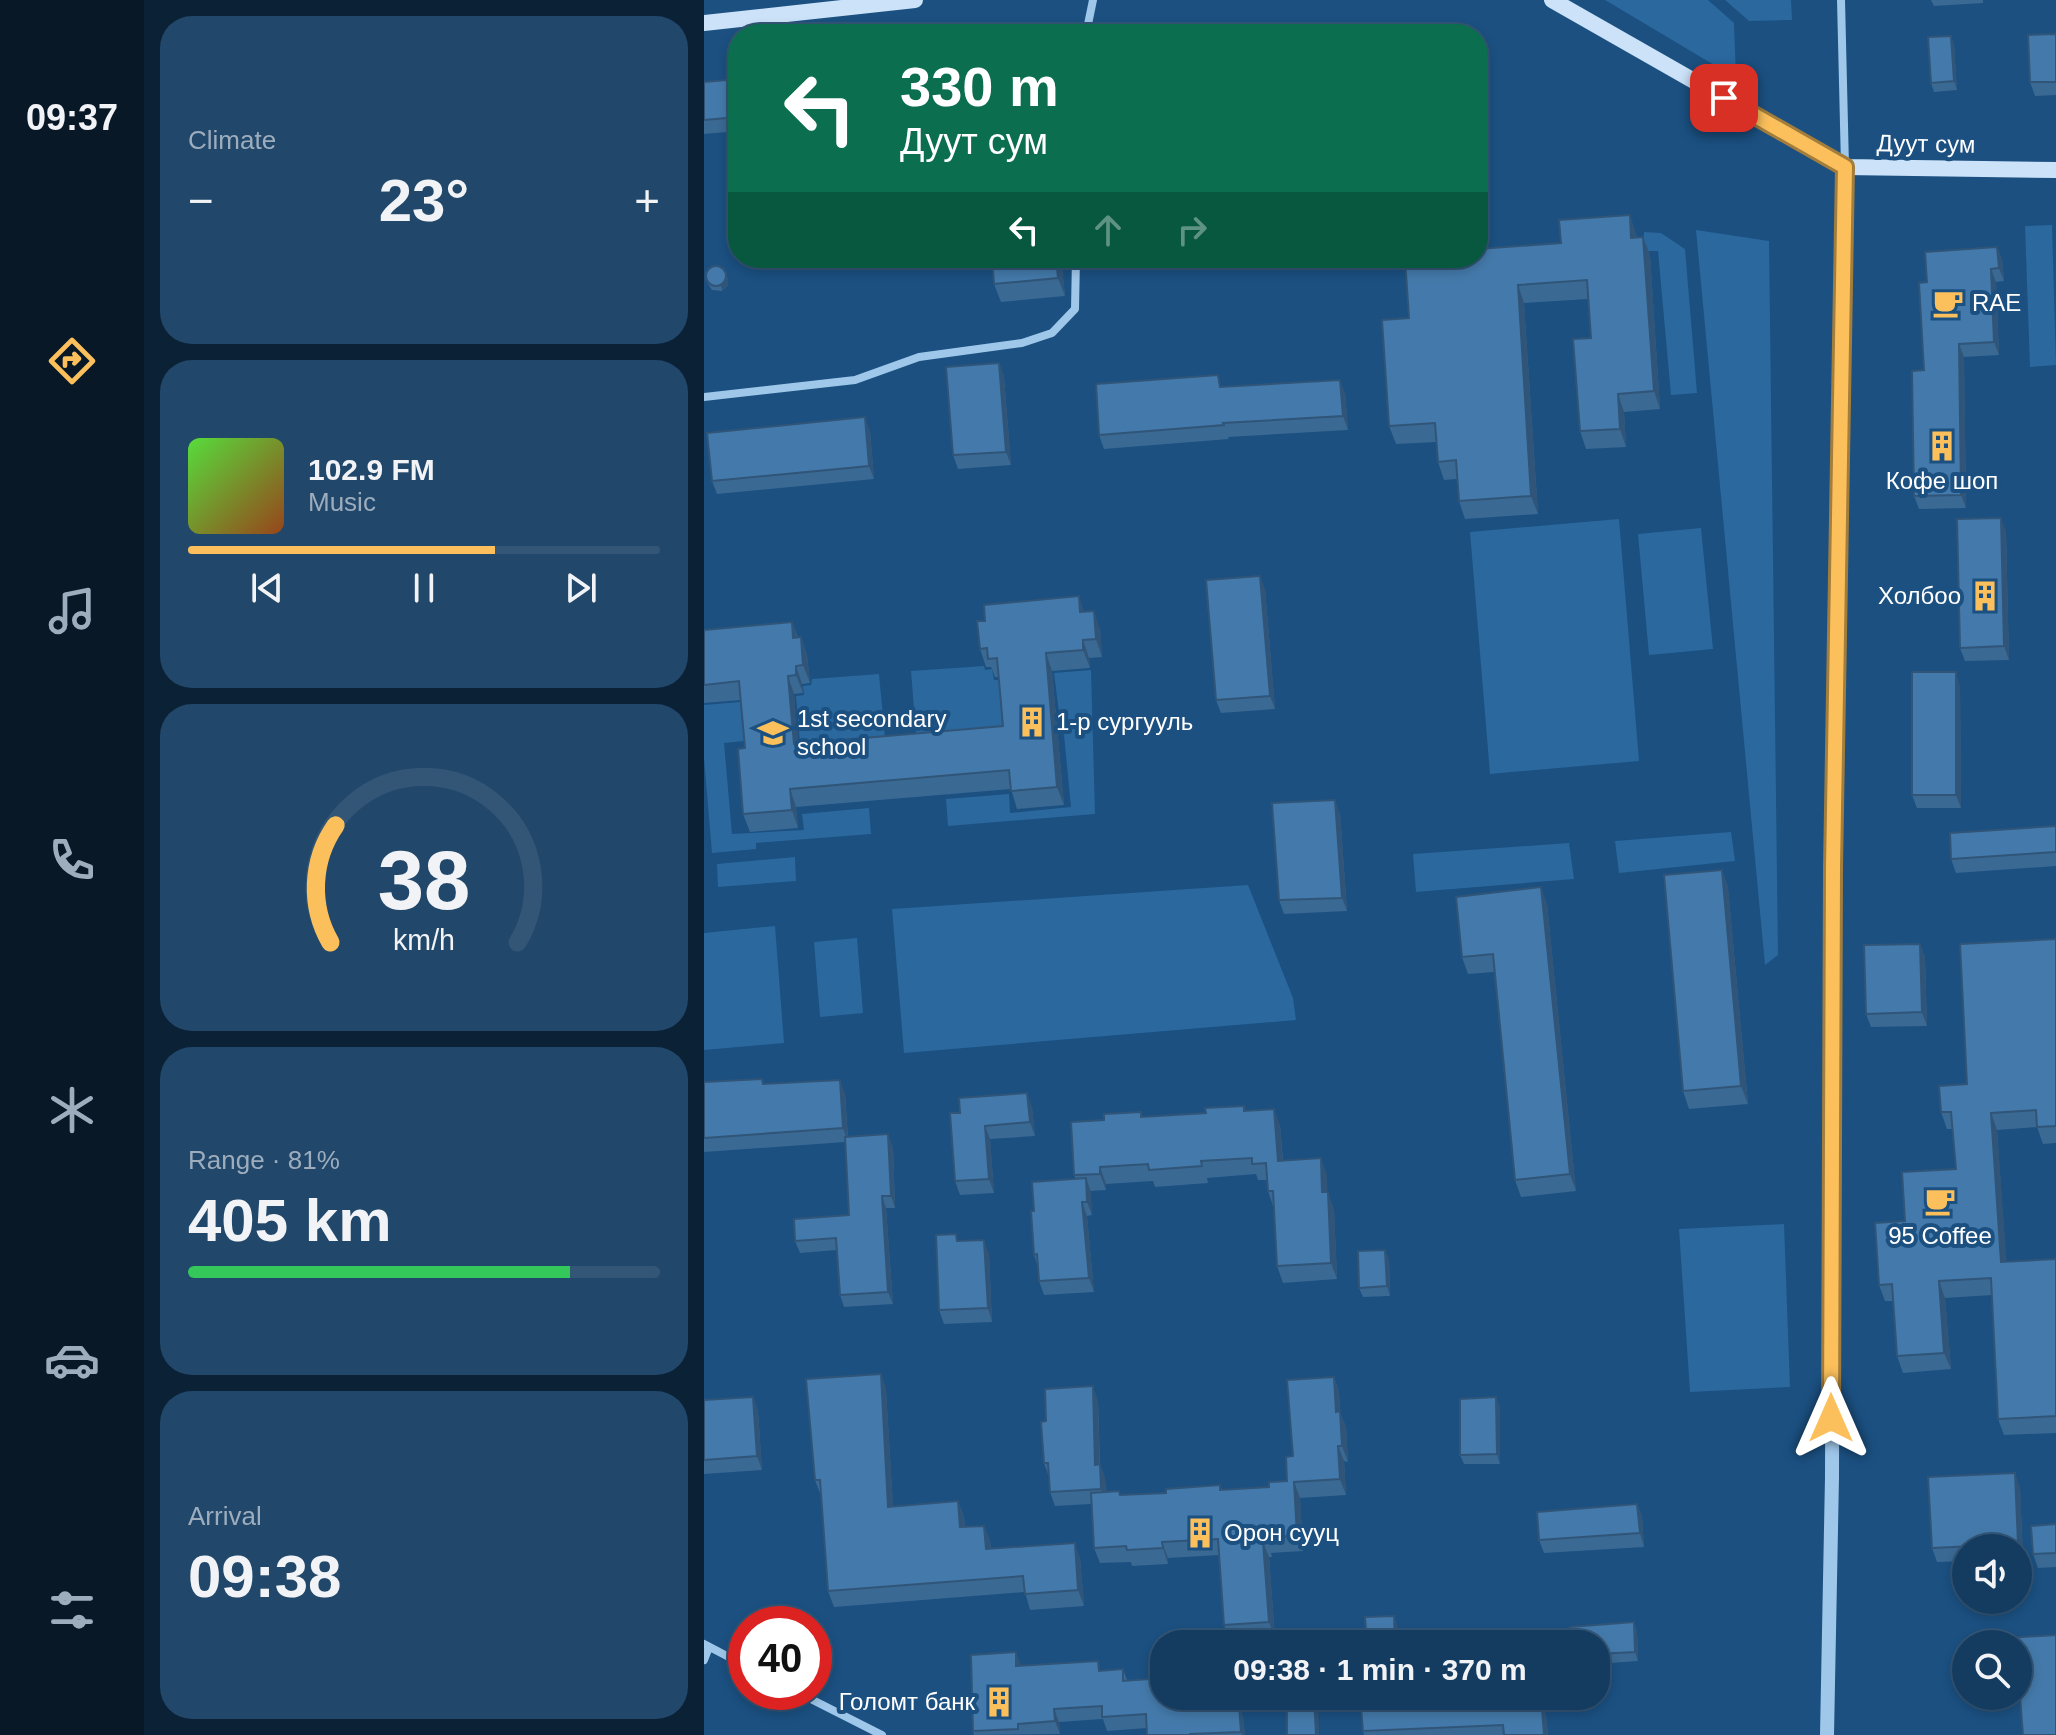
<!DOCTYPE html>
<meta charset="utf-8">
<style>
:root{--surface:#143c61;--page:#21476a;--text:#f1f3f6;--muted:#9dadbd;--line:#335676;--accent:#fbc05c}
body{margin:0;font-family:Arial,sans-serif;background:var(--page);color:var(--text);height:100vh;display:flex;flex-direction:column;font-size:30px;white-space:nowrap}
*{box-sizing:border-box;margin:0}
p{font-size:26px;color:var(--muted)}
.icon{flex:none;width:44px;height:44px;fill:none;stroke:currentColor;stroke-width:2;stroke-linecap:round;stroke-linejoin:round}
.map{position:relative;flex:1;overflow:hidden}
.panel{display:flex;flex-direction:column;gap:16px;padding:16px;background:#0b2135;width:560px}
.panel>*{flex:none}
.guide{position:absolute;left:24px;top:24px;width:760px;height:244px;border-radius:32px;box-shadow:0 4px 12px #0003,0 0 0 2px var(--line);background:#0b6e4f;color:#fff;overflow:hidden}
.buttons{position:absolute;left:1248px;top:1534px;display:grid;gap:16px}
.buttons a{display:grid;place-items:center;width:80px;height:80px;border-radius:50%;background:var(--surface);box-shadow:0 4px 12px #0003,0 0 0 2px var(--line);font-size:40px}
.speed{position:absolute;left:24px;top:1606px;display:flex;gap:16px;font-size:40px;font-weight:700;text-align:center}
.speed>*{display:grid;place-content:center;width:104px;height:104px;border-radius:50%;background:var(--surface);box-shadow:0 4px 12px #0003,0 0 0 2px var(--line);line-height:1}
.speed .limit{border:12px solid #d22;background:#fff;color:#111}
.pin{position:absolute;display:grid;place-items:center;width:68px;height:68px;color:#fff;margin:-34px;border-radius:16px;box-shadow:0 4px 12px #0006}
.me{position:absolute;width:88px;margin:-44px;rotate:0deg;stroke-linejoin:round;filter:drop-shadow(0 0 6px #0008)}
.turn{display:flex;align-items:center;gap:28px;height:168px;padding:0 40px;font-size:36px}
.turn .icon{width:104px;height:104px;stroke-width:2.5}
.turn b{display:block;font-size:56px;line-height:68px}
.lanes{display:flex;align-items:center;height:76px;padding:0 40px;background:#0003;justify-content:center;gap:40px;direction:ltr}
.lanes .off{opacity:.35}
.big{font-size:60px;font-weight:700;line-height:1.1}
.panel .widget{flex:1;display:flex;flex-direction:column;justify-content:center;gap:12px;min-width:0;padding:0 28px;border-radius:32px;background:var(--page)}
.panel .dial{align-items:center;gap:0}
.dial svg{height:208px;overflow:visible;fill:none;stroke:var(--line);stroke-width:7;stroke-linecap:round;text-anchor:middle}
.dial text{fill:var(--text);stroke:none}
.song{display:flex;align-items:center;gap:24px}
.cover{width:96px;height:96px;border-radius:12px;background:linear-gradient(135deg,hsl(110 70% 55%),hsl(20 70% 35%))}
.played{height:8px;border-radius:4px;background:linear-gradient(90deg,var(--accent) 65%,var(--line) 65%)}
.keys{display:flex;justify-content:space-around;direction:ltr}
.heat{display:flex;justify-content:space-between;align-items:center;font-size:44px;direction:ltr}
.charge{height:12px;border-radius:6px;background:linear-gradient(90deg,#34c759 81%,var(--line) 0)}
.trip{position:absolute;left:446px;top:1630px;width:460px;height:80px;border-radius:32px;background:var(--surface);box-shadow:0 4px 12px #0003,0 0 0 2px var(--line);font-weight:700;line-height:80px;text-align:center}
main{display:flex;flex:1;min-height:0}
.tab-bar{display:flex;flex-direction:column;width:144px;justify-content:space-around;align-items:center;background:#081827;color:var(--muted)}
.tab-bar .icon{width:56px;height:56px}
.tab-bar .active{color:var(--accent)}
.tab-bar b{font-size:36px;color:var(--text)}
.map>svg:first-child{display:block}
.green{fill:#2a689e}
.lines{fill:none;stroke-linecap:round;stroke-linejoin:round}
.minor{stroke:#9fc7ea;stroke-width:8}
.tertiary{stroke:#9fc7ea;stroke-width:14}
.secondary{stroke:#cbe2f8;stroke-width:16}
.wall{fill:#3a6993}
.shaded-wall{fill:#305578}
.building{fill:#447aab;stroke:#305578;stroke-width:2}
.route-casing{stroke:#a37d3c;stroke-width:20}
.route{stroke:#fbc05c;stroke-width:14}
.labels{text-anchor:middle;stroke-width:8;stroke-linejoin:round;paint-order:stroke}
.street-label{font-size:24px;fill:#fff;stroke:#1b5081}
.poi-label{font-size:24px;fill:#fff;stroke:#1b5081;text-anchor:start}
</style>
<main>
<nav class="tab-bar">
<b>09:37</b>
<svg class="icon active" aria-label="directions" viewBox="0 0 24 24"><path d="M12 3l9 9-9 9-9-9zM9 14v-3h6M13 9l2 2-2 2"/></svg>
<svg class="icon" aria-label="music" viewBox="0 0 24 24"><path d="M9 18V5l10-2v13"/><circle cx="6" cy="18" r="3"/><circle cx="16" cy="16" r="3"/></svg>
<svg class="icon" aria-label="phone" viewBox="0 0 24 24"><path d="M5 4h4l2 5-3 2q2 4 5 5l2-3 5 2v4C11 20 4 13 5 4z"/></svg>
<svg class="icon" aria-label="climate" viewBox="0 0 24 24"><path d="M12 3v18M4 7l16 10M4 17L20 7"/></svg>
<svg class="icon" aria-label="car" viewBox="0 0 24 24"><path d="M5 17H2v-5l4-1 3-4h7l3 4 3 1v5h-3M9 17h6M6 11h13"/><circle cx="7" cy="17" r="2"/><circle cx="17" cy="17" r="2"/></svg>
<svg class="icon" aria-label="filters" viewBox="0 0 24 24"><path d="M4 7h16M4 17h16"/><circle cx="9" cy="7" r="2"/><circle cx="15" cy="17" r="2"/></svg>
</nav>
<section class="panel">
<div class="widget"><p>Climate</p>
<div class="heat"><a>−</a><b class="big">23°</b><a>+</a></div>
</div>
<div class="widget">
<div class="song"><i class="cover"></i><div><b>102.9 FM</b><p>Music</p></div></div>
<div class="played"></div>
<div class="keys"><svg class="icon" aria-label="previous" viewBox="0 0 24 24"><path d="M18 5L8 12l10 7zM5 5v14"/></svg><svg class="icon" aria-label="pause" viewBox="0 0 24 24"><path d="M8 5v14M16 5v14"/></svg><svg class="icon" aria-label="next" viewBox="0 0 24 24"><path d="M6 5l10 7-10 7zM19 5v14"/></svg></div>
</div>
<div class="widget dial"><svg viewBox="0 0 100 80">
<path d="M14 69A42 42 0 1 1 86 69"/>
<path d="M14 69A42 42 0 0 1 16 24" stroke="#fbc05c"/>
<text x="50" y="56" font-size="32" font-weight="700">38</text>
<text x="50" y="72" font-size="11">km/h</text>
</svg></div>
<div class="widget"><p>Range · 81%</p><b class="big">405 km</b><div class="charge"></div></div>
<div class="widget"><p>Arrival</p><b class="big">09:38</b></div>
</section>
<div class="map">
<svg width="1352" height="1735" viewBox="0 0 1352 1735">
<rect width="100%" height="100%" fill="#1b5081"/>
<path class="green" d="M901,0H1004L1030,23L1032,78Z
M1021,0H1087L1088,20L1045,21Z
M1348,225L1352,365L1326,367L1321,226Z
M992,230L1065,241L1074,955L1061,965Z
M940,232L957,233L981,249L993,393L967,395L954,251H940Z
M915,519L935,761L786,774L766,532Z
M997,528L1009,649L945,655L934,534Z
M280,666L281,670L288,669L290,680H295L299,740L213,747L207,671Z
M387,670L391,814L244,826L242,799L305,794L306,813L367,807L360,735L357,728L350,673Z
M175,674L182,749L97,756L92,696L100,695L99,686L107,685L108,679Z
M36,702L40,741L20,743L28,834L100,830L98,814L165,808L167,834L52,843V849L8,853L0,758V705Z
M1027,832L1031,861L915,873L911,841Z
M865,843L870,879L712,892L709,854Z
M91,857L92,881L14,887L13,864Z
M544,885L589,998L592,1020L200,1053L188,909Z
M71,926L80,1043L0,1050V933Z
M153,938L159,1013L116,1017L110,942Z
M1080,1224L1086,1387L986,1392L975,1229Z"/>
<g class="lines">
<path class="minor" d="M1137,0L1141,166
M382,34L389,0
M0,397L151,380L215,357L318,343L348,333L371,309L372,258
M0,1644L42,1666
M0,1660L5,1647
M93,1692L178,1735"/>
<path class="tertiary" d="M1123,1735L1128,1477L1130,837L1141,167"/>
<path class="secondary" d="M848,0L1141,167L1352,170
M0,23L211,0"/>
</g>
<path class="wall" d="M1227,0H1279V3L1230,6Z
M1352,34V95L1331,96L1326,82Z
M1247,36L1250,45L1253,90L1230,92L1227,83Z
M34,79V131L0,134V82Z
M932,233L933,238L939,237L946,255L956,409L920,412L922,447L882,449L876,431L887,338L884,299L820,303L834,514L761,519L755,501L753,479L740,480L734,462L732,442L692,444L685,426L705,318L857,243Z
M1293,247L1298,260L1300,281L1292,282L1295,355L1260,357L1262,508L1215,509L1210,496L1220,370L1223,282Z
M357,258L361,296L297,302L290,284Z
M24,278V285L18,291L8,290L1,279Z
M295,363L300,377L307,465L254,469L249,455Z
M519,386L641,393L644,430L524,437L525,439L400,449L395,435Z
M166,431L170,479L13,494L8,481Z
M1302,531L1305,660L1261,661L1256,648Z
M561,589L571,709L517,713L512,700Z
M381,612L396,629L398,657L385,658L386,668L348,671L360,805L313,809L307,789L92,807L94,828L46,832L39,814L41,748L37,700L0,703V630L88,622L94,638L97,637L103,655L106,683L98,684L99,693L90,694L94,744L299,726L294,677H291L287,667H282L276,649Z
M1256,686L1257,808H1213L1208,795Z
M636,813L643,911L580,914L575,900Z
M1352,826V866L1252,873L1247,859Z
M1018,870L1024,888L1044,1104L985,1109L979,1091Z
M843,904L872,1191L817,1197L811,1180L790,972L764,974L758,957Z
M1352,939V1143L1339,1144L1333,1127L1293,1130L1302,1262L1352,1259V1433L1300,1435L1294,1419L1288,1295L1241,1298L1247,1369L1199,1373L1193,1356L1189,1301H1181L1175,1285L1201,1221L1252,1169L1249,1129H1243L1237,1112L1263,1084Z
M1216,944L1221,958L1223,1026L1167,1027L1162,1014Z
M0,1082L60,1084L141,1093L144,1137L189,1147L191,1208H182L189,1304L140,1307L136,1295L133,1250L96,1253L91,1241L145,1215L141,1142L0,1152Z
M540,1106L541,1110L576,1125L579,1160L623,1175V1192L630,1209L633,1279L579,1283L573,1266L569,1206L564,1191L563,1180H554L552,1174L503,1178L504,1183L451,1187L449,1181L402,1184V1190L386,1191L388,1215L383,1216L390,1292L340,1295L335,1281L334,1267L330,1255V1211L372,1179L370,1175L400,1120L437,1112L439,1117L502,1113Z
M328,1107L331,1136L286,1139L290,1193L256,1195L251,1181L246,1113Z
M255,1241L285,1254L288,1322L240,1324L235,1310Z
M685,1259L686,1296L659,1297L655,1288Z
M177,1374L182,1390L189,1506L254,1501L260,1517L261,1527L280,1526L286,1541L287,1549L376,1558L380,1606L326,1610L321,1592L130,1607L124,1591L117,1496L111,1480Z
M630,1377L635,1392L636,1413L642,1427L644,1462L640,1461L642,1495L596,1498L599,1551L567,1553L568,1557H565L571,1638L526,1640L520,1625L515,1555L464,1558V1564L428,1566L427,1562L396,1563L390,1548L387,1504L351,1506L346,1492L345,1477L340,1463L342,1421L394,1400L396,1464L401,1478L402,1492L417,1495L462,1493L516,1485L518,1490L565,1487L583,1481L589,1456Z
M49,1397L54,1411L58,1470L0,1474V1400Z
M796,1406V1464H760L756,1455Z
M1316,1487L1319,1558H1314V1548H1262V1561L1233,1562L1228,1548Z
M933,1504L938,1517L940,1547L840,1553L835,1540Z
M1352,1524V1567L1334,1568L1329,1554Z
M930,1622L933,1632L934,1661L892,1664V1644Z
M1352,1635L1316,1698L1293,1699L1292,1696H1314V1644Z
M317,1666L398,1671L419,1669L423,1680L460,1696H487L488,1706L535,1705L539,1718L541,1735H443V1728L403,1731L399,1719L355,1722L356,1734L270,1735L269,1731Z
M714,1696H840L844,1735H660L659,1731L699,1697Z"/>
<path class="shaded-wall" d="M1247,36L1250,45L1253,90L1250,81Z
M926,215L932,233L934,256L927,238Z
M939,237L946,255L956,409L950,391Z
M1293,247L1298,260L1300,281L1295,268Z
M352,258H357L361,296L354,278Z
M1287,269L1292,282L1295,355L1290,342Z
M22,273L24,278V285L18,291L17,286Z
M814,285L820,303L834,514L827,496Z
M1255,344L1260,357L1262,508L1257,495Z
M295,363L300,377L307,465L302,452Z
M636,380L641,393L644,430L639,416Z
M914,394L920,412L922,447L916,429Z
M161,417L166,431L170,479L165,466Z
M1297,518L1302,531L1305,660L1300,646Z
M556,576L561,589L571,709L566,696Z
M375,596L381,614L376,612Z
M390,611L396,629L398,657L392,639Z
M88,622L94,640L89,638Z
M97,637L103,655L106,683L99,665Z
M379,640L385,658L386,668L379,650Z
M342,653L348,671L360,805L353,787Z
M92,666L98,684L99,693L92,675Z
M1252,672L1256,686L1257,808L1252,795Z
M84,676L90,694L96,762L90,744Z
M86,789L92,807L94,828L88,810Z
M631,800L636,813L643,911L638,898Z
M1018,870L1024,888L1044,1104L1037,1086Z
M837,887L843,904L872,1191L866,1174Z
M1216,944L1221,958L1223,1026L1218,1012Z
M136,1080L141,1093L144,1142L139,1128Z
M323,1093L328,1107L331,1136L326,1122Z
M570,1109L576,1125L580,1177L574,1161Z
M1287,1113L1293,1130L1304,1279L1297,1262Z
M281,1126L286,1139L290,1193L285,1179Z
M184,1134L189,1147L191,1208L187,1196Z
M617,1158L623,1175L624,1209L618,1192Z
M396,1167L402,1184V1190L396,1174Z
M382,1178L387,1192L388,1215L383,1202Z
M624,1192L630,1209L633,1279L627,1263Z
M178,1196L182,1208L189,1304L184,1292Z
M378,1202L383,1216L390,1292L385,1278Z
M280,1240L285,1254L288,1322L284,1308Z
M681,1250L685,1259L686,1296L683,1286Z
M1235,1281L1241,1298L1247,1369L1240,1353Z
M177,1374L182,1390L190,1522L184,1507Z
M630,1377L635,1392L636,1413L642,1427L644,1462L638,1446L632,1412Z
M389,1386L394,1400L396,1478L391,1465Z
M49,1397L54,1411L58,1470L53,1456Z
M792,1397L796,1406V1464L793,1454Z
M634,1446L640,1461L642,1495L636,1479Z
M396,1464L401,1478L402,1503L397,1489Z
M1311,1473L1316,1487L1319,1558L1314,1544Z
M590,1482L596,1498L599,1551L593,1536Z
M254,1501L260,1517L262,1543L256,1527Z
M933,1504L938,1517L940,1547L936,1533Z
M280,1526L286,1541L288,1565L282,1549Z
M458,1542L464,1558V1564L459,1548Z
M559,1542L565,1557L571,1638L565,1622Z
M371,1543L376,1558L380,1606L374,1590Z
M690,1616L694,1628L695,1644H691Z
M930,1622L933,1632L934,1661L931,1652Z
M312,1652L317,1665V1680L312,1666Z
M483,1696H487L489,1720L484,1707Z
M610,1696H614L615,1735H612Z
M837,1696H840L844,1735H840Z
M535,1705L539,1718L541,1735H538L537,1732Z
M350,1709L355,1722L356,1734L351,1721Z"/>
<path class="building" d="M1352,34V82H1326L1324,35Z
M1247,36L1250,81L1227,83L1224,37Z
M34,79V117L0,120V82Z
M926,215L927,238L939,237L950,391L914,394L916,429L876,431L869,339L887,338L883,280L814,285L827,496L755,501L752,460L734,462L731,423L685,426L678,320L705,318L701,258H774V249L857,243L855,220Z
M1293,247L1295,268L1287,269L1290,342L1255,344L1257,495L1210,496L1208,371L1220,370L1215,283L1223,282L1221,252Z
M288,258H352L354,278L290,284Z
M2 276a10 10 0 1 1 20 0a10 10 0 1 1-20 0Z
M295,363L302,452L249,455L242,367Z
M514,375L516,387L636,380L639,416L519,423L520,425L395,435L392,384Z
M161,417L165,466L8,481L3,433Z
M1297,518L1300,646L1256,648L1253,519Z
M556,576L566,696L512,700L502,580Z
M375,596L376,612L390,611L392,639L379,640V650L342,653L353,787L307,791L305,770L86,789L88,810L39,814L34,749L41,748L35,681L0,685V630L88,622L89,638L97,637L99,665L92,666V675L84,676L90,744L299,726L293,658L284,659L283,648L276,649L273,621H281L280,605Z
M1208,672H1252V795H1208Z
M631,800L638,898L575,900L568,803Z
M1352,826V852L1247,859L1246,833Z
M1018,870L1037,1086L979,1091L960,875Z
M837,887L866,1174L811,1180L789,954L758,957L752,897Z
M1352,939V1126L1333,1127L1332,1110L1287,1113L1297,1262L1352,1259V1416L1294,1419L1287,1278L1235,1281L1240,1353L1193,1356L1188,1284L1175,1285L1171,1223L1201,1221L1198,1172L1252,1169L1247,1112H1237L1235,1086L1263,1084L1256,944Z
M1216,944L1218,1012L1162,1014L1160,945Z
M58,1079L59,1084L136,1080L139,1128L0,1138V1082Z
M323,1093L326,1122L281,1126L285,1179L251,1181L246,1113H256L255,1098Z
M540,1106V1111L570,1109L574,1161L617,1158L618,1192H624L627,1263L573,1266L569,1191H564L562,1163L548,1164V1158L497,1161L498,1166L445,1170L444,1164L396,1167V1174L370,1175L367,1122L400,1120V1114L437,1112V1117L502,1113L501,1108Z
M184,1134L187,1196H178L184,1292L136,1295L132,1238L91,1241L90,1219L145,1215L141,1137Z
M382,1178L383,1202H378L385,1278L335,1281L333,1254L330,1255L327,1211H330L328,1182Z
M252,1234L253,1241L280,1240L284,1308L235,1310L232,1235Z
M681,1250L683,1286L655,1288L654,1251Z
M177,1374L184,1507L254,1501L256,1527L280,1526L282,1549L371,1543L374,1590L321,1594L319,1576L124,1591L116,1480H111L102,1379Z
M630,1377L632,1412L636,1411L638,1446H634L636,1479L590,1482L593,1536L562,1537V1542H559L565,1622L520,1625L514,1539L458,1542L459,1548L423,1550L422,1546L390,1548L387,1493L415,1491L416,1495L462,1493V1489L516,1485V1490L565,1487V1482L583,1481L582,1457L589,1456L583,1380Z
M389,1386L391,1465L396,1464L397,1489L346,1492L344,1463H340L337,1422L342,1421L341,1389Z
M49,1397L53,1456L0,1460V1400Z
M792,1397L793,1454L756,1455V1399Z
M1311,1473L1314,1544L1228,1548L1224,1477Z
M933,1504L936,1533L835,1540L833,1512Z
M1352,1524V1553L1329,1554L1327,1526Z
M690,1616L691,1644H663L661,1617Z
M930,1622L931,1652L892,1654V1644H867L866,1627Z
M1352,1635V1735H1319L1315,1684H1314V1644H1286L1285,1639Z
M312,1652V1666L394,1661L395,1671L419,1669V1681L460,1678V1696H483L484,1707L535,1705L537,1732L486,1734V1735H443L442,1714L398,1717V1706L350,1709L351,1721L314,1724V1729L269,1731L267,1655Z
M583,1696H610L612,1735H583Z
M656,1696H695V1697L714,1696H837L840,1735H800L799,1725L659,1731Z"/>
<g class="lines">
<g class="route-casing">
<path id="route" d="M1020,98L1141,167L1129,868L1127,1418"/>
</g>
<use href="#route" class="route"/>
</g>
<defs>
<g id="cafe-bare" transform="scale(2.4)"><path d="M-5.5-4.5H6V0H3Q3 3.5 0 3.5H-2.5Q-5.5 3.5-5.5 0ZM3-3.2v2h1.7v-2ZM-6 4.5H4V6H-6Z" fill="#fbc05c" stroke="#1b5081" stroke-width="2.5" paint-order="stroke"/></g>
<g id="building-bare" transform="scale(2.4)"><path d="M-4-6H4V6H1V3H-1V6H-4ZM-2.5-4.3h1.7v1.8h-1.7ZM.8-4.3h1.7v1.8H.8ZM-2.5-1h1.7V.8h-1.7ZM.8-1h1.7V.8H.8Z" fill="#fbc05c" stroke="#1b5081" stroke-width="2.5" paint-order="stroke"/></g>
<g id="school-bare" transform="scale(2.4)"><path d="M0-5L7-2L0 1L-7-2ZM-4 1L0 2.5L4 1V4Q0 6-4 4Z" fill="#fbc05c" stroke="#1b5081" stroke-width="2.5" paint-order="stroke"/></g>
</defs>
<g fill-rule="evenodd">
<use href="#cafe-bare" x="1244" y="303"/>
<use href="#building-bare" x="1238" y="446"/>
<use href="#building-bare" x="1281" y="596"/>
<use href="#building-bare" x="328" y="722"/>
<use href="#school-bare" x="69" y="733"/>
<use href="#cafe-bare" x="1236" y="1201"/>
<use href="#building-bare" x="496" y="1533"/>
<use href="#building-bare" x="295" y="1702"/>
</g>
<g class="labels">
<g class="street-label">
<text transform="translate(1222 144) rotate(1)" y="8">Дуут сум</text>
</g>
<g class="poi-label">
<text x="1268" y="311">RAE</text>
<text x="1238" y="489" text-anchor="middle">Кофе шоп</text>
<text x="1257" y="604" text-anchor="end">Холбоо</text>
<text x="93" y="727">1st secondary<tspan x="93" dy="28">school</tspan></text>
<text x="352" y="730">1-р сургууль</text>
<text x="1236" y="1244" text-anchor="middle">95 Coffee</text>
<text x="520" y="1541">Орон сууц</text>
<text x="271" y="1710" text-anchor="end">Голомт банк</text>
</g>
</g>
</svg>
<div class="buttons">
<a><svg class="icon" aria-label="sound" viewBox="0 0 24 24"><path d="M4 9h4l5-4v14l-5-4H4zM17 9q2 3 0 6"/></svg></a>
<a><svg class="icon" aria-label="search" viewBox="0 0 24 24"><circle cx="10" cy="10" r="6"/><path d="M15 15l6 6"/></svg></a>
</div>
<div class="speed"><div class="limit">40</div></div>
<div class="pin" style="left:1020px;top:98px;background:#d93025"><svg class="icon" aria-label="arrive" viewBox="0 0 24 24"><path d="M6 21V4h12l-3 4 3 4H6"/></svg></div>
<svg class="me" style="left:1127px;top:1418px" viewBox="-20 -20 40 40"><path d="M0-17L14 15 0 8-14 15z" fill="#fbc05c" stroke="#fff" stroke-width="4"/></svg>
<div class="trip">09:38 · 1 min · 370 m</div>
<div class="guide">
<div class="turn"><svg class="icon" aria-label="left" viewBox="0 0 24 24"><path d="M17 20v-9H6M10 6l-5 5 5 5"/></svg><div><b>330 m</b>Дуут сум</div></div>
<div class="lanes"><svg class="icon" aria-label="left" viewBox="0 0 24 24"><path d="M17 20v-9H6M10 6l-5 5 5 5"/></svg><svg class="icon off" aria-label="ahead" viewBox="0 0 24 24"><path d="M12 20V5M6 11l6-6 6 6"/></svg><svg class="icon off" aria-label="right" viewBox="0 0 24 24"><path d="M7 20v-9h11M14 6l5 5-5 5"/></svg></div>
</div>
</div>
</main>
